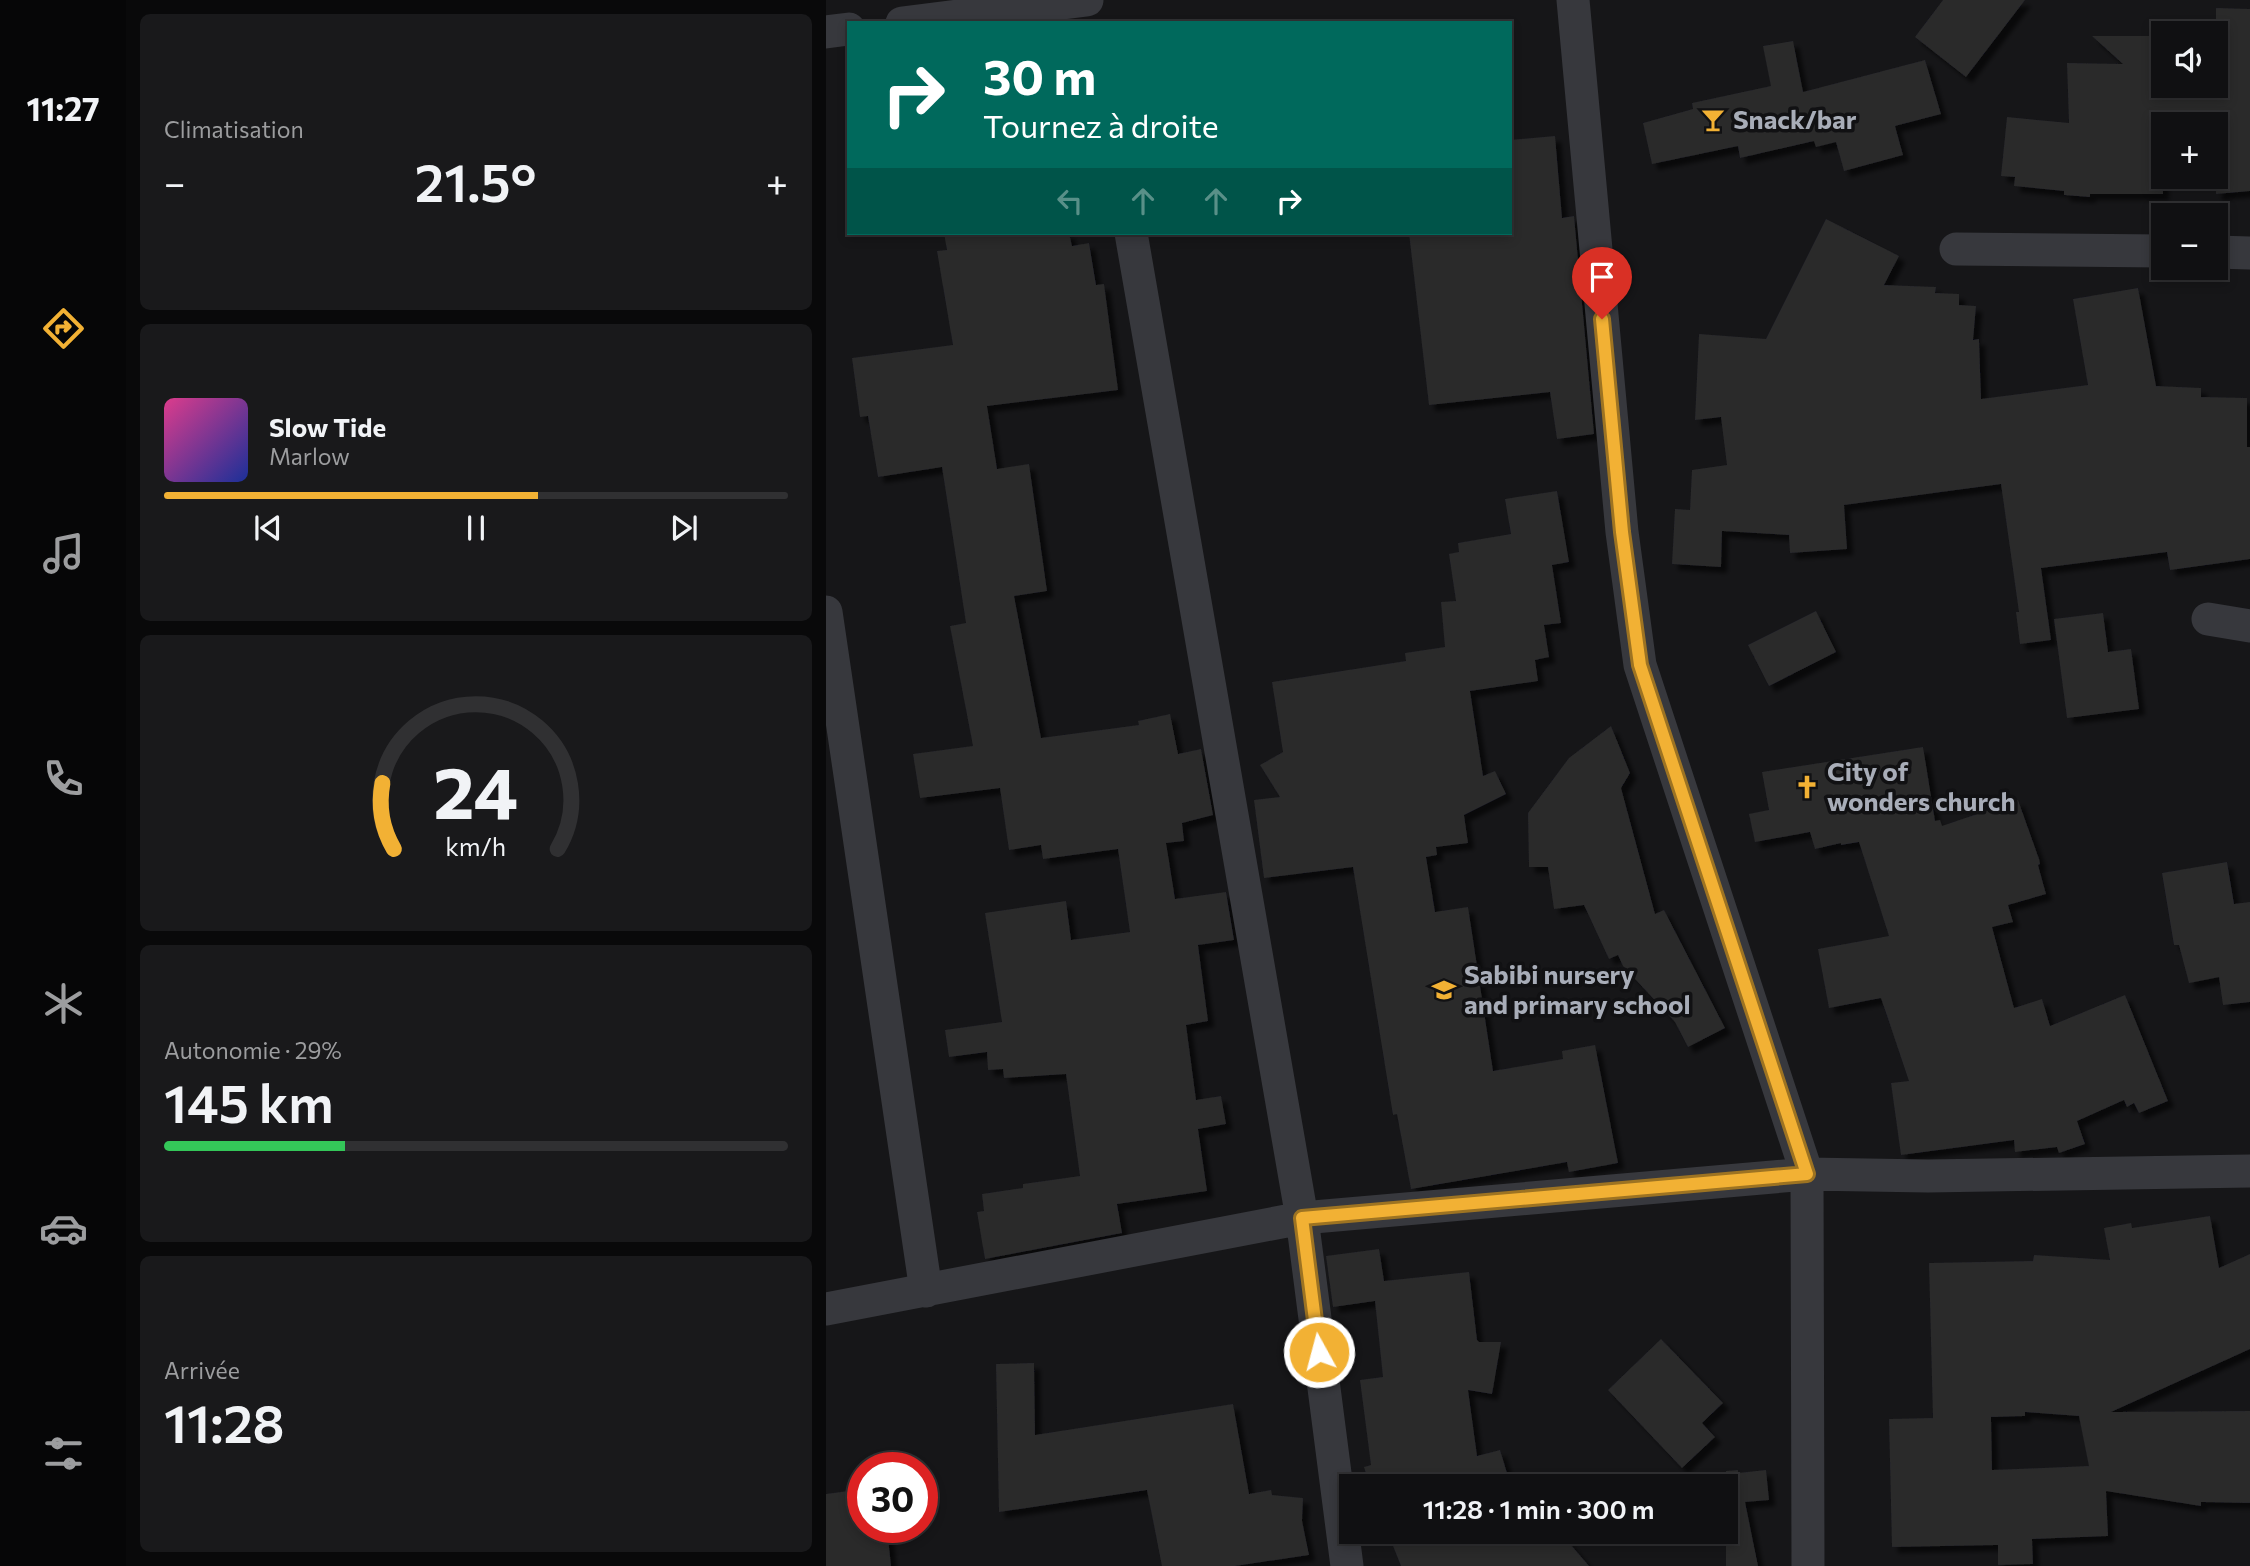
<!DOCTYPE html>
<html lang="fr">
<meta charset="utf-8">
<style>
:root{--surface:#101012;--page:#19191b;--text:#f1f3f6;--muted:#9c9d9f;--line:#303032;--accent:#f2b134}
body{margin:0;font-family:Commissioner,sans-serif;background:var(--page);color:var(--text);height:100vh;display:flex;flex-direction:column;font-size:26px;white-space:nowrap}
*{box-sizing:border-box;margin:0}
p{font-size:23px;color:var(--muted)}
.icon{flex:none;width:38px;height:38px;fill:none;stroke:currentColor;stroke-width:2;stroke-linecap:round;stroke-linejoin:round}
.map{position:relative;flex:1;overflow:hidden}
.details{display:flex;flex-direction:column;gap:14px;padding:14px;background:#09090a;width:700px}
.details>*{flex:none}
.hud{position:absolute;left:21px;top:21px;width:665px;height:214px;border-radius:0px;box-shadow:0 4px 10px #0003,0 0 0 2px var(--line);background:#00695c;color:#fff;overflow:hidden}
.buttons{position:absolute;left:1325px;top:21px;display:grid;gap:14px}
.buttons a{display:grid;place-items:center;width:77px;height:77px;border-radius:0px;background:var(--surface);box-shadow:0 4px 10px #0003,0 0 0 2px var(--line);font-size:35px}
.speed{position:absolute;left:21px;top:1452px;display:flex;gap:14px;font-size:35px;font-weight:700;text-align:center}
.speed>*{display:grid;place-content:center;width:91px;height:91px;border-radius:50%;background:var(--surface);box-shadow:0 4px 10px #0003,0 0 0 2px var(--line);line-height:1}
.speed .limit{border:10px solid #d22;background:#fff;color:#111}
.pin{position:absolute;display:grid;place-items:center;width:60px;height:60px;color:#fff;margin:-72px -30px;border-radius:50% 50% 50% 0;rotate:-45deg;box-shadow:0 0 7px #0007}
.pin .icon{rotate:45deg}
.me{position:absolute;width:77px;margin:-38px;rotate:353deg;stroke-linejoin:round;filter:drop-shadow(0 0 5px #0008)}
.turn{display:flex;align-items:center;gap:24px;height:147px;padding:0 21px;font-size:32px}
.turn .icon{width:91px;height:91px;stroke-width:2.5}
.turn b{display:block;font-size:49px;line-height:60px}
.lanes{display:flex;align-items:center;height:66px;padding:0 21px;background:#0003;justify-content:center;gap:35px;direction:ltr}
.lanes .off{opacity:.35}
.big{font-size:52px;font-weight:600;line-height:1.1}
.details .tile{flex:1;display:flex;flex-direction:column;justify-content:center;gap:10px;min-width:0;padding:0 24px;border-radius:10px;background:var(--page)}
.details .dial{align-items:center;gap:0}
.dial svg{height:182px;overflow:visible;fill:none;stroke:var(--line);stroke-width:7;stroke-linecap:round;text-anchor:middle}
.dial text{fill:var(--text);stroke:none}
.song{display:flex;align-items:center;gap:21px}
.cover{width:84px;height:84px;border-radius:10px;background:linear-gradient(135deg,hsl(330 70% 55%),hsl(230 70% 35%))}
.played{height:7px;border-radius:4px;background:linear-gradient(90deg,var(--accent) 60%,var(--line) 60%)}
.keys{display:flex;justify-content:space-around;direction:ltr}
.heat{display:flex;justify-content:space-between;align-items:center;font-size:38px;direction:ltr}
.charge{height:10px;border-radius:5px;background:linear-gradient(90deg,#34c759 29%,var(--line) 0)}
.trip{position:absolute;left:513px;top:1474px;width:399px;height:70px;border-radius:0px;background:var(--surface);box-shadow:0 4px 10px #0003,0 0 0 2px var(--line);font-weight:600;line-height:70px;text-align:center}
main{display:flex;flex:1;min-height:0}
.tab-bar{display:flex;flex-direction:column;width:126px;justify-content:space-around;align-items:center;background:#060607;color:var(--muted)}
.tab-bar .icon{width:49px;height:49px}
.tab-bar .on{color:var(--accent)}
.tab-bar b{font-size:32px;color:var(--text)}
.map>svg:first-child{display:block}
.building{fill:#29292c;fill-rule:evenodd;filter:url(#shadow)}
.lines{fill:none;stroke-linecap:round;stroke-linejoin:round}
.minor{stroke:#37383d;stroke-width:33}
.route-casing{stroke:#9d7322;stroke-width:18}
.route{stroke:#f2b134;stroke-width:12}
.labels{text-anchor:middle;stroke-width:7;stroke-linejoin:round;paint-order:stroke}
.poi-label{font-size:26px;font-weight:bold;fill:#a8adb8;stroke:#111113;text-anchor:start}
</style>
<main>
<nav class="tab-bar">
<b>11:27</b>
<svg class="icon on" aria-label="directions" viewBox="0 0 24 24"><path d="M12 3l9 9-9 9-9-9zM9 14v-3h6M13 9l2 2-2 2"/></svg>
<svg class="icon" aria-label="music" viewBox="0 0 24 24"><path d="M9 18V5l10-2v13"/><circle cx="6" cy="18" r="3"/><circle cx="16" cy="16" r="3"/></svg>
<svg class="icon" aria-label="phone" viewBox="0 0 24 24"><path d="M5 4h4l2 5-3 2q2 4 5 5l2-3 5 2v4C11 20 4 13 5 4z"/></svg>
<svg class="icon" aria-label="climate" viewBox="0 0 24 24"><path d="M12 3v18M4 7l16 10M4 17L20 7"/></svg>
<svg class="icon" aria-label="car" viewBox="0 0 24 24"><path d="M5 17H2v-5l4-1 3-4h7l3 4 3 1v5h-3M9 17h6M6 11h13"/><circle cx="7" cy="17" r="2"/><circle cx="17" cy="17" r="2"/></svg>
<svg class="icon" aria-label="filters" viewBox="0 0 24 24"><path d="M4 7h16M4 17h16"/><circle cx="9" cy="7" r="2"/><circle cx="15" cy="17" r="2"/></svg>
</nav>
<section class="details">
<div class="tile"><p>Climatisation</p>
<div class="heat"><a>−</a><b class="big">21.5°</b><a>+</a></div>
</div>
<div class="tile">
<div class="song"><i class="cover"></i><div><b>Slow Tide</b><p>Marlow</p></div></div>
<div class="played"></div>
<div class="keys"><svg class="icon" aria-label="previous" viewBox="0 0 24 24"><path d="M18 5L8 12l10 7zM5 5v14"/></svg><svg class="icon" aria-label="pause" viewBox="0 0 24 24"><path d="M8 5v14M16 5v14"/></svg><svg class="icon" aria-label="next" viewBox="0 0 24 24"><path d="M6 5l10 7-10 7zM19 5v14"/></svg></div>
</div>
<div class="tile dial"><svg viewBox="0 0 100 80">
<path d="M14 69A42 42 0 1 1 86 69"/>
<path d="M14 69A42 42 0 0 1 9 40" stroke="#f2b134"/>
<text x="50" y="56" font-size="32" font-weight="700">24</text>
<text x="50" y="72" font-size="11">km/h</text>
</svg></div>
<div class="tile"><p>Autonomie · 29%</p><b class="big">145 km</b><div class="charge"></div></div>
<div class="tile"><p>Arrivée</p><b class="big">11:28</b></div>
</section>
<div class="map">
<svg width="1424" height="1566" viewBox="0 0 1424 1566">
<defs>
<filter id="shadow"><feDropShadow dx="6" dy="6" stdDeviation="2" flood-color="#0009"/></filter>
</defs>
<rect width="100%" height="100%" fill="#161618"/>
<path class="building" d="M1117,0H1199L1140,77L1089,37Z
M1390,8L1424,9V191L1390,194V124H1337V194H1264V197L1238,195V191L1188,186L1189,177L1175,176L1181,117L1243,123L1241,63L1297,64L1266,36H1337V86H1390Z
M967,41L977,92L1099,60L1115,114L1069,126L1077,155L1018,171L1010,142L990,147L988,141L914,158L912,146L826,164L817,123L867,109L866,103L945,86L937,46Z
M729,136L736,218L748,216L768,434L731,439L724,392L603,405L583,233H687L684,211V140Z
M1000,219L1073,256L1058,285L1110,287L1109,293L1133,294V305L1150,306L1147,340L1153,339L1155,399L1262,385L1247,299L1312,288L1330,386L1375,388V397L1421,398V447H1424V559L1344,570L1341,552L1215,568L1225,640L1194,644L1190,612H1193L1175,484L1018,505L1021,549L964,553L963,535L896,531L895,567L846,564L849,509L864,510L866,470L901,465L895,417L869,420L873,334L940,339Z
M118,233H243L246,246L263,243L270,285L278,284L292,390L161,406L171,469L203,464L221,591L188,596L215,738L313,725L312,721L344,714L352,754L375,749L387,815L356,823L358,841L340,843L349,899L400,892L408,940L372,945L382,1021L360,1025L370,1100L395,1096L400,1124L372,1129L381,1191L291,1204L296,1233L159,1259L151,1212L158,1211L156,1194L197,1188V1184L254,1176L240,1074L178,1078L177,1069L162,1070L161,1052L123,1057L119,1030L176,1022L159,913L240,901L245,940L304,932L292,849L217,859L215,845L183,850L174,788L94,798L87,754L147,746L124,626L140,623L125,525L116,467L52,477L42,416L34,417L26,358L127,345L111,251L121,250Z
M731,491L743,562L726,565L735,623L718,625L723,657L709,660L712,681L644,691L657,776L669,771L680,794L638,815L642,843L610,847L611,855L600,857L609,912L642,907L667,1071L737,1059L736,1051L769,1045L792,1163L743,1172L741,1162L585,1189L571,1114L567,1115L527,867L438,878L428,800L454,797L434,765L457,752L446,682L580,661L579,653L619,647L615,602L630,601L623,554L633,552L632,543L685,534L679,499Z
M990,611L1010,652L943,686L922,645Z
M1277,613L1282,652L1305,649L1313,709L1241,718L1228,619Z
M785,726L804,773L795,788L829,914L838,910L899,1028L862,1047L849,1022L797,966L792,955L783,959L758,905L728,909L722,867H703L702,813L743,758Z
M1097,747L1109,821L1114,820L1116,826L1192,800L1213,859L1214,864L1212,865L1220,894L1182,905L1187,922L1166,927L1188,1008L1216,999L1224,1026L1299,995L1342,1101L1313,1113L1308,1103L1301,1107L1298,1100L1251,1121L1259,1144L1233,1153L1231,1147L1189,1152L1188,1140L1075,1155L1065,1083L1083,1081L1055,998L1003,1008L992,949L1063,936L1033,842L1015,845V843L989,849L984,832L929,842L923,814L943,810L936,772Z
M1401,862L1408,904L1424,902V1002L1397,1005L1393,977L1363,983L1353,945H1348L1336,873Z
M1384,1216L1393,1268L1424,1254V1349L1285,1412L1424,1411V1503L1375,1502V1506L1280,1491L1282,1536L1206,1539L1207,1564L1172,1565V1545L1066,1547L1063,1419L1107,1418L1103,1263L1207,1261L1208,1255L1284,1260L1278,1228L1305,1223L1306,1228ZM1199,1412L1253,1416L1263,1466L1166,1470L1165,1417L1199,1416Z
M553,1249L558,1281L643,1272L651,1340L653,1342H675L666,1394L642,1390L651,1456L674,1450L685,1486H544L538,1467L545,1465L534,1380L557,1377L549,1301L507,1307L500,1256Z
M835,1339L897,1403L876,1423L889,1437L856,1468L782,1390Z
M208,1363L209,1435L407,1404L423,1494L445,1490L446,1495L477,1498L476,1521L483,1555L409,1566H336L321,1490L173,1512L170,1364Z
M912,1470V1473L940,1470L943,1500L919,1502L932,1566H900V1471Z
M37,1489V1528H61L65,1566H0V1494Z
M561,1531H733L763,1566H575Z"/>
<g class="lines">
<path class="minor" d="M747,0L796,532L814,665L981,1174L982,1566
M76,23L261,0
M0,32L23,29
M305,233L476,1218L521,1566
M1130,249L1337,251
M1390,252L1424,253
M0,612L100,1291
M1382,619L1424,626
M0,1309L476,1218L981,1174L1102,1176L1424,1171"/>
</g>
<g class="lines">
<g class="route-casing">
<path id="route" d="M493,1352L476,1218L981,1174L814,665L796,532L776,319"/>
</g>
<use href="#route" class="route"/>
</g>
<defs>
<g id="bar-bare" transform="scale(1.89)"><path d="M-6-5H6L.8 .8V4.5H3.5V6h-7V4.5H-.8V.8Z" fill="#f2b134" stroke="#111113" stroke-width="2.5" paint-order="stroke"/></g>
<g id="church-bare" transform="scale(1.89)"><path d="M-1.2-6h2.4v3.5h3.3v2.4h-3.3V6h-2.4V-.1h-3.3v-2.4h3.3Z" fill="#f2b134" stroke="#111113" stroke-width="2.5" paint-order="stroke"/></g>
<g id="school-bare" transform="scale(1.89)"><path d="M0-5L7-2L0 1L-7-2ZM-4 1L0 2.5L4 1V4Q0 6-4 4Z" fill="#f2b134" stroke="#111113" stroke-width="2.5" paint-order="stroke"/></g>
</defs>
<g fill-rule="evenodd">
<use href="#bar-bare" x="887" y="120"/>
<use href="#church-bare" x="981" y="787"/>
<use href="#school-bare" x="618" y="990"/>
</g>
<g class="labels">
<g class="poi-label">
<text x="907" y="129">Snack/bar</text>
<text x="1001" y="781">City of<tspan x="1001" dy="30">wonders church</tspan></text>
<text x="638" y="984">Sabibi nursery<tspan x="638" dy="30">and primary school</tspan></text>
</g>
</g>
</svg>
<div class="buttons">
<a><svg class="icon" aria-label="sound" viewBox="0 0 24 24"><path d="M4 9h4l5-4v14l-5-4H4zM17 9q2 3 0 6"/></svg></a>
<a>+</a>
<a>−</a>
</div>
<div class="speed"><div class="limit">30</div></div>
<div class="pin" style="left:776px;top:319px;background:#d93025"><svg class="icon" aria-label="arrive" viewBox="0 0 24 24"><path d="M6 21V4h12l-3 4 3 4H6"/></svg></div>
<svg class="me" style="left:493px;top:1352px" viewBox="-20 -20 40 40"><circle r="17" fill="#f2b134" stroke="#fff" stroke-width="3"/><path d="M0-11L8 9 0 5-8 9z" fill="#fff"/></svg>
<div class="trip">11:28 · 1 min · 300 m</div>
<div class="hud">
<div class="turn"><svg class="icon" aria-label="right" viewBox="0 0 24 24"><path d="M7 20v-9h11M14 6l5 5-5 5"/></svg><div><b>30 m</b>Tournez à droite</div></div>
<div class="lanes"><svg class="icon off" aria-label="left" viewBox="0 0 24 24"><path d="M17 20v-9H6M10 6l-5 5 5 5"/></svg><svg class="icon off" aria-label="ahead" viewBox="0 0 24 24"><path d="M12 20V5M6 11l6-6 6 6"/></svg><svg class="icon off" aria-label="ahead" viewBox="0 0 24 24"><path d="M12 20V5M6 11l6-6 6 6"/></svg><svg class="icon" aria-label="right" viewBox="0 0 24 24"><path d="M7 20v-9h11M14 6l5 5-5 5"/></svg></div>
</div>
</div>
</main>
